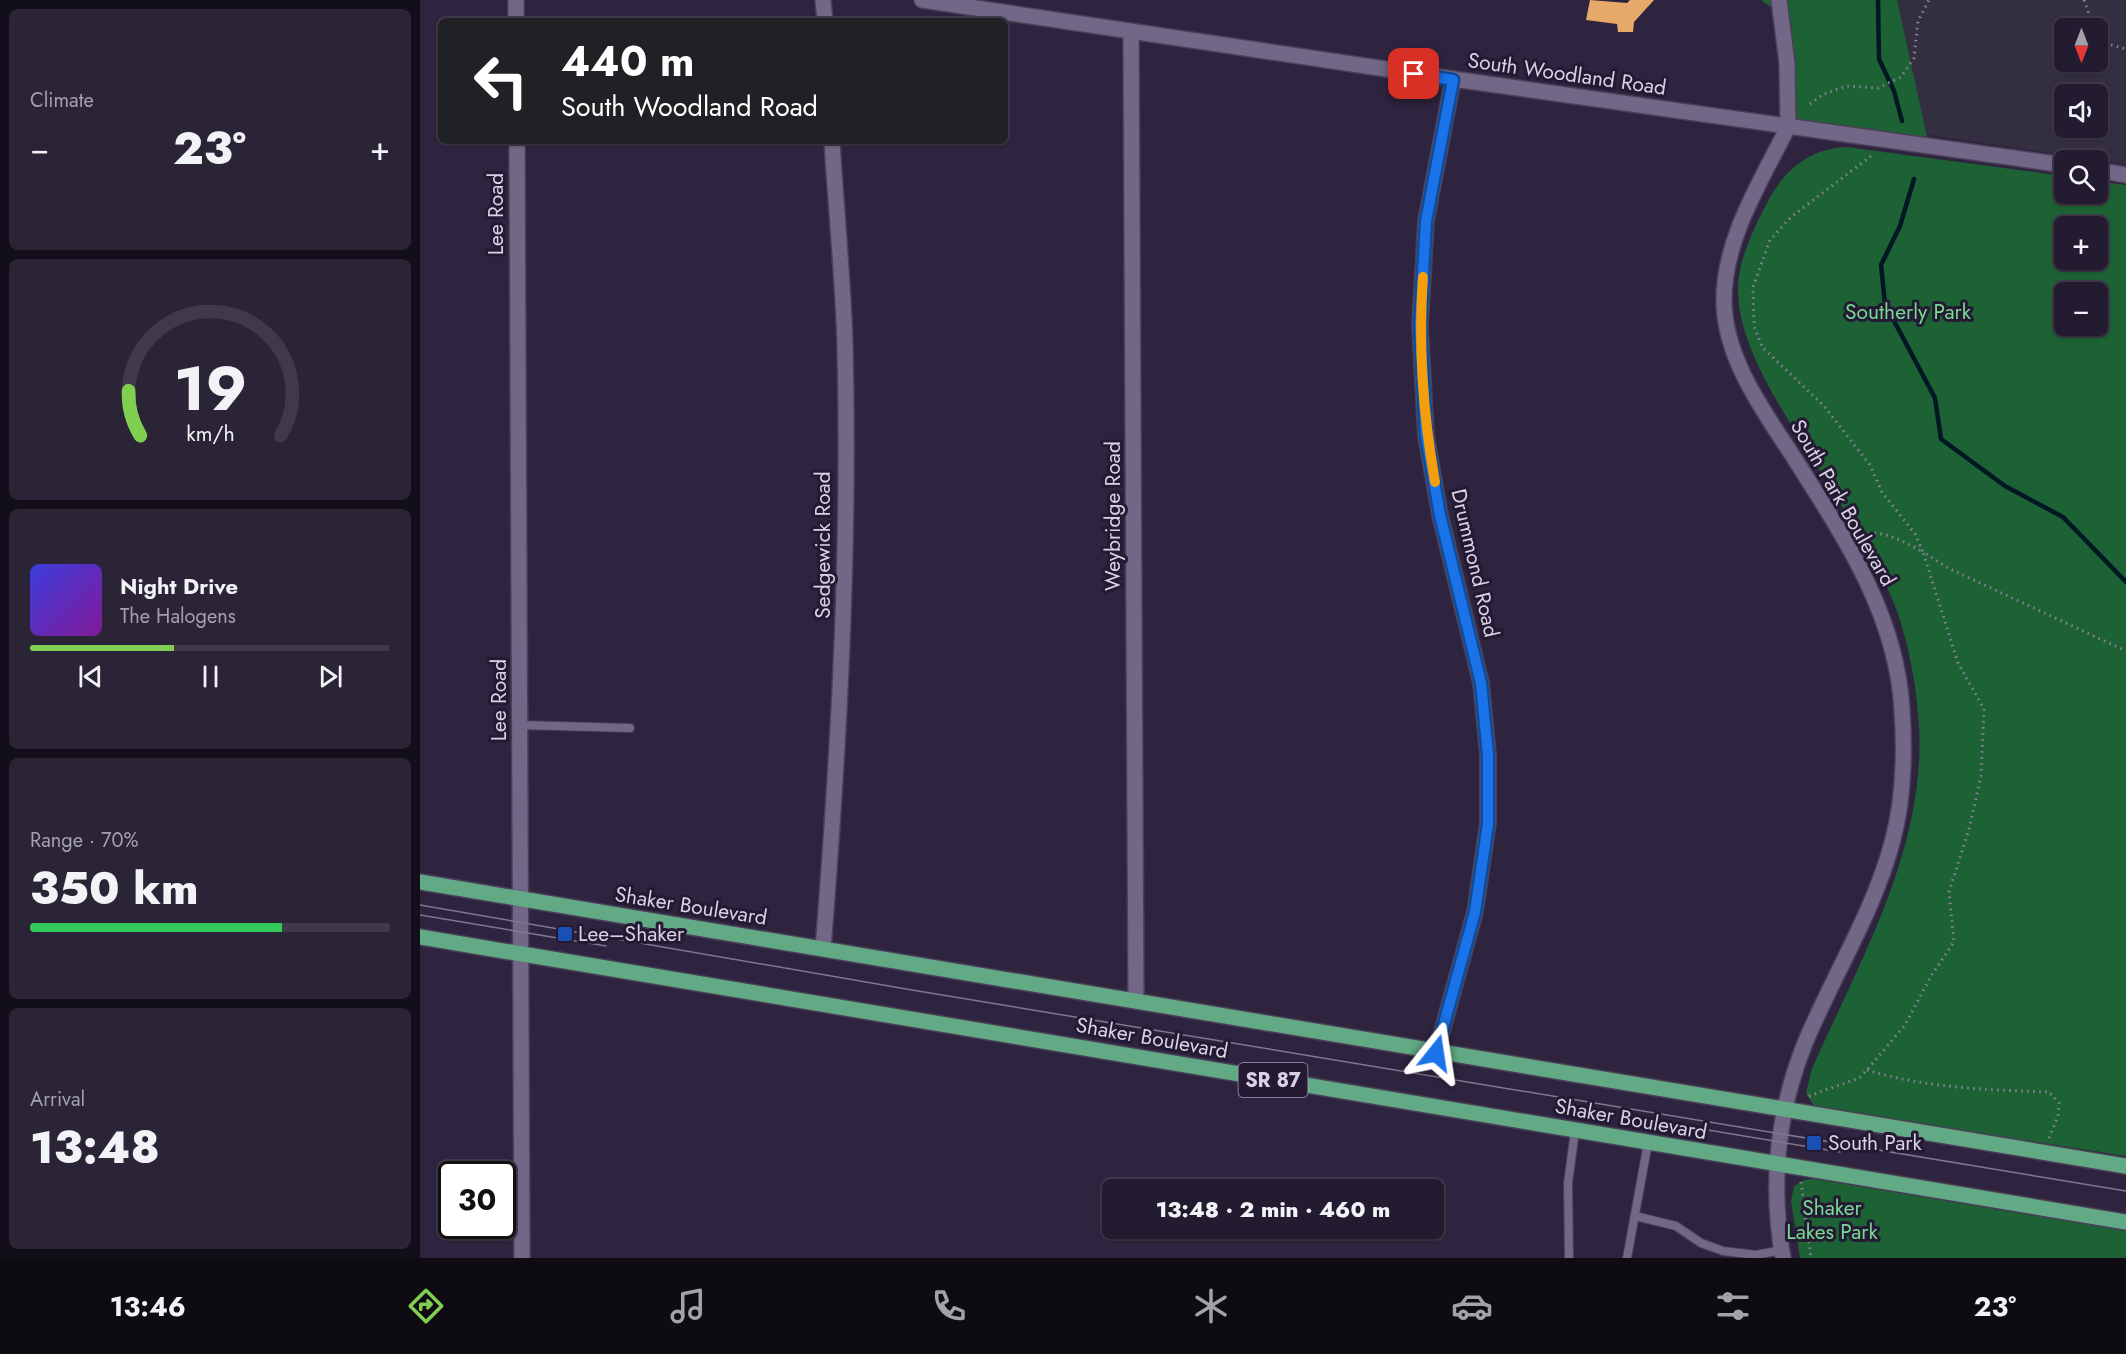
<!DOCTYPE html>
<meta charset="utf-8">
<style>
:root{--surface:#231b2f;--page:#2b2437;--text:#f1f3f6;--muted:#a3a1aa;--line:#40394b;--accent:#7fd052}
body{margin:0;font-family:Jost,sans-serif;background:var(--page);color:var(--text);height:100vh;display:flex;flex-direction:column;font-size:22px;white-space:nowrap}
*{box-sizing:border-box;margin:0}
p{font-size:20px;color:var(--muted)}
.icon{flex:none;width:33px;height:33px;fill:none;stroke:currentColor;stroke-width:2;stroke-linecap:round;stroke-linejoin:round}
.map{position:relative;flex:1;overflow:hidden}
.side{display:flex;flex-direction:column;gap:9px;padding:9px;background:#130f1a;width:420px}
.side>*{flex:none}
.top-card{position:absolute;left:18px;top:18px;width:570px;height:126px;border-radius:9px;box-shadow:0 2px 4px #0004,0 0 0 2px var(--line);background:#202124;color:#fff;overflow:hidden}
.needle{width:39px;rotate:180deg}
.buttons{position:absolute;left:1634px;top:18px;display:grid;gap:12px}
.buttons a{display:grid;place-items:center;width:54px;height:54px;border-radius:9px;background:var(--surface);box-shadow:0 2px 4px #0004,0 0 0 2px var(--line);font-size:30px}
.speed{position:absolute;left:18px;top:1161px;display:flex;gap:12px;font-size:30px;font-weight:700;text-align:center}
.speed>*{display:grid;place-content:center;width:78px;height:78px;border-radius:50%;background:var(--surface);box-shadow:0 2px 4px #0004,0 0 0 2px var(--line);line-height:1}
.speed .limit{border:3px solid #111;border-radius:9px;background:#fff;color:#111}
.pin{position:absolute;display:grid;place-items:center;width:51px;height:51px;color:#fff;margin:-26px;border-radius:12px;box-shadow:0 3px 9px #0006}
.me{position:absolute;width:66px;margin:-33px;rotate:15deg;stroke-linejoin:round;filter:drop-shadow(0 0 4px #0008)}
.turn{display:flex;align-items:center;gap:21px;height:126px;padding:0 24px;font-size:27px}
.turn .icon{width:78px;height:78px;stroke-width:2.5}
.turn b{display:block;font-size:42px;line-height:51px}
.big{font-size:45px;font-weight:800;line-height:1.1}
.side .card{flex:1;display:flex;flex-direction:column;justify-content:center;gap:9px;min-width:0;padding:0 21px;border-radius:9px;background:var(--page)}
.side .dial{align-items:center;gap:0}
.dial svg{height:156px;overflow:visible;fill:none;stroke:var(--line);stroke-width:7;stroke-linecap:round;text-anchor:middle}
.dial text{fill:var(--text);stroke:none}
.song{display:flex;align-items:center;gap:18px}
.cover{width:72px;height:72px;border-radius:9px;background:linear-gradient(135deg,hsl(240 70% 55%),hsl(290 70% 35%))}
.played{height:6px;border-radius:3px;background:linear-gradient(90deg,var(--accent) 40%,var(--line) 40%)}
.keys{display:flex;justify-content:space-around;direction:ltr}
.heat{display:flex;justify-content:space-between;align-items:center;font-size:33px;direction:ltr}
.charge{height:9px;border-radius:4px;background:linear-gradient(90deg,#34c759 70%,var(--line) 0)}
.trip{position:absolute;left:682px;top:1179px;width:342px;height:60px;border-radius:9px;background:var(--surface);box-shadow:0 2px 4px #0004,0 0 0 2px var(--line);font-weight:800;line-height:60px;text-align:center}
.tab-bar{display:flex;height:96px;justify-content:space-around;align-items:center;background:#0e0b13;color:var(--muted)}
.tab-bar .icon{width:42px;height:42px}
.tab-bar .selected{color:var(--accent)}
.tab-bar b{font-size:27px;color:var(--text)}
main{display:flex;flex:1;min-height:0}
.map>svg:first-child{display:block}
.education{fill:#332f40;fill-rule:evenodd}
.green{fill:#1c6234;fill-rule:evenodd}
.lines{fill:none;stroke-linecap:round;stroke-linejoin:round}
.stream{stroke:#001824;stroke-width:4.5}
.building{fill:#e7a96a}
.lane-casing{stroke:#494057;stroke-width:10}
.street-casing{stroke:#494057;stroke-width:18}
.secondary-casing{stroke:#494057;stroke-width:18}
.primary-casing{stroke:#494057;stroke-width:18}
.path{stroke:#8a8298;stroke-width:3;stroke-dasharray:1.5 4.5;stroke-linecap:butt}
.lane{stroke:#726786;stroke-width:8}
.street{stroke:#726786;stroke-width:15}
.secondary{stroke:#726786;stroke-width:15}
.primary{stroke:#62aa85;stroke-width:15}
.tram{stroke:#80788e;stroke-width:1.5}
.route-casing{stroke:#114b97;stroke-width:15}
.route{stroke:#1a73e8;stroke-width:10}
.slow{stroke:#f59e0b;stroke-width:10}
.transit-dot{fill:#1a4fb4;stroke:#251a34;stroke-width:2}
.labels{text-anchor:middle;stroke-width:6;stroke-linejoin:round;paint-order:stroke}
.shield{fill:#251a34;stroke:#a29baf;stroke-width:1.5}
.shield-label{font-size:20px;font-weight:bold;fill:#d8d2e4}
.street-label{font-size:21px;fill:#d8d2e4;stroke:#251a34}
.park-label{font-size:21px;fill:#77da92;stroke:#251a34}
.poi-label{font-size:21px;fill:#d8d2e4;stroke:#251a34;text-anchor:start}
</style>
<main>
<section class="side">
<div class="card"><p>Climate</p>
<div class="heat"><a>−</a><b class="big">23°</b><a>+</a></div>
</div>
<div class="card dial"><svg viewBox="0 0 100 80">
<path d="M14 69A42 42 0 1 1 86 69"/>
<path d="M14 69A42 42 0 0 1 8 46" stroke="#7fd052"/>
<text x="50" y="56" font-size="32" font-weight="700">19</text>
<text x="50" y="72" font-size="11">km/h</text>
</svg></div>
<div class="card">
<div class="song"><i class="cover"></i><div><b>Night Drive</b><p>The Halogens</p></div></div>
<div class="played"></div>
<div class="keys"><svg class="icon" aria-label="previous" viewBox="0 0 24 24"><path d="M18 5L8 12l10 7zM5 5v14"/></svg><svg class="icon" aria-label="pause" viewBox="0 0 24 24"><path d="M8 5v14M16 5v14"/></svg><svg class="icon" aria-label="next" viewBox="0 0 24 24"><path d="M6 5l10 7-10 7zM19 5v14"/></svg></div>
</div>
<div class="card"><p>Range · 70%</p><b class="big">350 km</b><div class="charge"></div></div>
<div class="card"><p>Arrival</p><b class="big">13:48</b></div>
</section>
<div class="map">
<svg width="1706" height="1258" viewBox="0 0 1706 1258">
<rect width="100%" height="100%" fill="#2f243f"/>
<path class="education" d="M1371,0H1706V164L1396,118ZM1644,28H1677V62H1644ZM1644,94H1677V128H1644Z"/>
<path class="green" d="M1341,0H1477L1509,146L1368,127L1363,16Z
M1426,147L1644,176V194H1677V181L1706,185V1156L1395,1107L1386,1094L1391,1071C1439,962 1506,849 1499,726C1496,680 1487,631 1468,589C1446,544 1419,501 1392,458C1363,411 1317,345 1318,288C1318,261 1334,228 1346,205C1363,171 1388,149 1426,147ZM1644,226H1677V260H1644ZM1644,292H1677V326H1644Z
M1394,1179L1706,1231V1258H1380L1371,1201L1374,1186L1384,1180Z"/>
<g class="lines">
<path class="stream" d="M1458,0L1459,59L1474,91L1482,121
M1494,179L1480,226L1461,265L1465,304L1515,398L1521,439L1585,486L1643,517L1706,582"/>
</g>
<path class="building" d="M1170,0L1207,3L1210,0H1234L1214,22L1213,32H1198L1197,24L1166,20Z"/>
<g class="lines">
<g class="lane-casing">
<path id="lane" d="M100,725L210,728
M1215,1216L1256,1226L1281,1243L1303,1251L1336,1255L1362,1250
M1149,1258L1148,1183L1155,1131
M1207,1258L1228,1143"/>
</g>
<g class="street-casing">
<path id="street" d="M403,0L405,21
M1359,0L1367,63L1368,127
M711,31L716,1001
M403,949C419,748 430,547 425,345C423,277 416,209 412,141
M1016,1053L1055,912L1068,823V755L1061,683L1020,515L1006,436L1000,326L1006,221L1033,79"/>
</g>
<g class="secondary-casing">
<path id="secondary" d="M96,0V21
M502,0L1033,79L1644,165
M97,141L102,1258
M1677,170L1706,175
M1363,1258C1350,1185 1357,1113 1385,1043C1413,976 1453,913 1472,843C1484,800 1485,754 1482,710C1477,616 1425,538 1376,461C1346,414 1305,361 1304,302C1303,240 1341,181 1368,127"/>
</g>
<g class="primary-casing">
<path id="primary" d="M0,882L1706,1166
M0,937L1706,1222"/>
</g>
<path class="path" d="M1664,0L1674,28
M1677,34L1688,44L1706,49
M1390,104L1402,95L1426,86L1458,88L1481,77L1494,58L1498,21L1509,0
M1451,156L1371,217L1350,240L1333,287L1334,326L1342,347L1404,406L1450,465L1462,492L1495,534L1503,552L1528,568L1706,651
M1447,1070C1505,1088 1569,1090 1629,1092L1639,1103L1638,1116L1629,1138
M1389,1096L1439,1078L1447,1070L1485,1025L1511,976L1534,942L1529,892L1549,829L1561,776L1564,709L1538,663L1503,552C1483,541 1461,528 1438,535
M1381,1182L1391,1258"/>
<use href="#lane" class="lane"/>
<use href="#street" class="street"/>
<use href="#secondary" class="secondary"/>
<use href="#primary" class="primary"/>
<path class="tram" d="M0,905L492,990L1706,1191
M0,915L186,946
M1234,1121L1420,1152"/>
</g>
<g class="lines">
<g class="route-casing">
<path id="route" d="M994,74L1033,80L1006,221L1000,326L1006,436L1020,515L1061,683L1068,755V824L1055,912L1016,1053"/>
</g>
<use href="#route" class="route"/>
<path class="slow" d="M1003,277C998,346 1003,414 1015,482"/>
</g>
<g class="transit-dot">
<rect x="137" y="926" width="16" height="16" rx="3"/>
<rect x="1386" y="1135" width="16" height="16" rx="3"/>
</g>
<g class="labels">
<rect class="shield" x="818.5" y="1063" width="69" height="34" rx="4.5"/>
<g class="shield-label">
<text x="853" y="1087">SR 87</text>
</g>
<g class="street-label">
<text transform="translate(1147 74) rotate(8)" y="7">South Woodland Road</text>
<text transform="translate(76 214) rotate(-90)" y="7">Lee Road</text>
<text transform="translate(1423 503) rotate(60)" y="7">South Park Boulevard</text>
<text transform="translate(693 516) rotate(-90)" y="7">Weybridge Road</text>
<text transform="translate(403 545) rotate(-90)" y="7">Sedgewick Road</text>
<text transform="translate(1055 563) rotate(77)" y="7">Drummond Road</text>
<text transform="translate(79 700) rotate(-90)" y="7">Lee Road</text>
<text transform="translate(271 906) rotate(9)" y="7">Shaker Boulevard</text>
<text transform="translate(732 1038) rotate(10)" y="7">Shaker Boulevard</text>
<text transform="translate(1211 1119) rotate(10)" y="7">Shaker Boulevard</text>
</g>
<g class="park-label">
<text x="1488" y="319">Southerly Park</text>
<text x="1412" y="1215">Shaker<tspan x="1412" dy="24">Lakes Park</tspan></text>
</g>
<g class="poi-label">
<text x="158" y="941">Lee–Shaker</text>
<text x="1408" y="1150">South Park</text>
</g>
</g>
</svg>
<div class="buttons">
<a><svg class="needle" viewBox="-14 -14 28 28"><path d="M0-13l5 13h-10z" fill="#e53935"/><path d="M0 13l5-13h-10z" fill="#a3a1aa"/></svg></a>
<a><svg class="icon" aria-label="sound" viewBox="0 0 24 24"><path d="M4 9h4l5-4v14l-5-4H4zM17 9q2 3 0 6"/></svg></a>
<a><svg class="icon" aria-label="search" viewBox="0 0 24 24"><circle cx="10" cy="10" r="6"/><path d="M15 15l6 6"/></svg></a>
<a>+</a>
<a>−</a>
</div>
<div class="speed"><div class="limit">30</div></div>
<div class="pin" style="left:994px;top:74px;background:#d93025"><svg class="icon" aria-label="arrive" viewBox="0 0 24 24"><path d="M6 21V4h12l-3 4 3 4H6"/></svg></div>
<svg class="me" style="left:1016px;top:1053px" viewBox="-20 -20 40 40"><path d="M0-17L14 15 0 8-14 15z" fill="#1a73e8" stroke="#fff" stroke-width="4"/></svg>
<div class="trip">13:48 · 2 min · 460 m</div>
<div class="top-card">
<div class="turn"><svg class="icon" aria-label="left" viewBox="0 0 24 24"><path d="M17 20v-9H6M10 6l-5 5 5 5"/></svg><div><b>440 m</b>South Woodland Road</div></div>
</div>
</div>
</main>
<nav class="tab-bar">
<b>13:46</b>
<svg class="icon selected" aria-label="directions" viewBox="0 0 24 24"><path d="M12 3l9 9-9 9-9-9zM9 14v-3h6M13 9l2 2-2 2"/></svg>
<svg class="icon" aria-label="music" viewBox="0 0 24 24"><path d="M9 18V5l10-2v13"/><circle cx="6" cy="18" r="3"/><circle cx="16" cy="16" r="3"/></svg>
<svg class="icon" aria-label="phone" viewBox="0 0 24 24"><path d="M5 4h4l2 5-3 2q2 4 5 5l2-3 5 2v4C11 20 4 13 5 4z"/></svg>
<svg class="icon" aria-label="climate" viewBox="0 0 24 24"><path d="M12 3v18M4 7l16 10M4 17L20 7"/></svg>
<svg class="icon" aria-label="car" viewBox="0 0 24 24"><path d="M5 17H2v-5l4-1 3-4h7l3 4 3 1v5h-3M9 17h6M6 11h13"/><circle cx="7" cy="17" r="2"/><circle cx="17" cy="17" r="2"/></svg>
<svg class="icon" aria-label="filters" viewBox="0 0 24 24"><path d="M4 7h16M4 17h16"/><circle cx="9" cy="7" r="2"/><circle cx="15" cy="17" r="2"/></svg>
<b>23°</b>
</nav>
